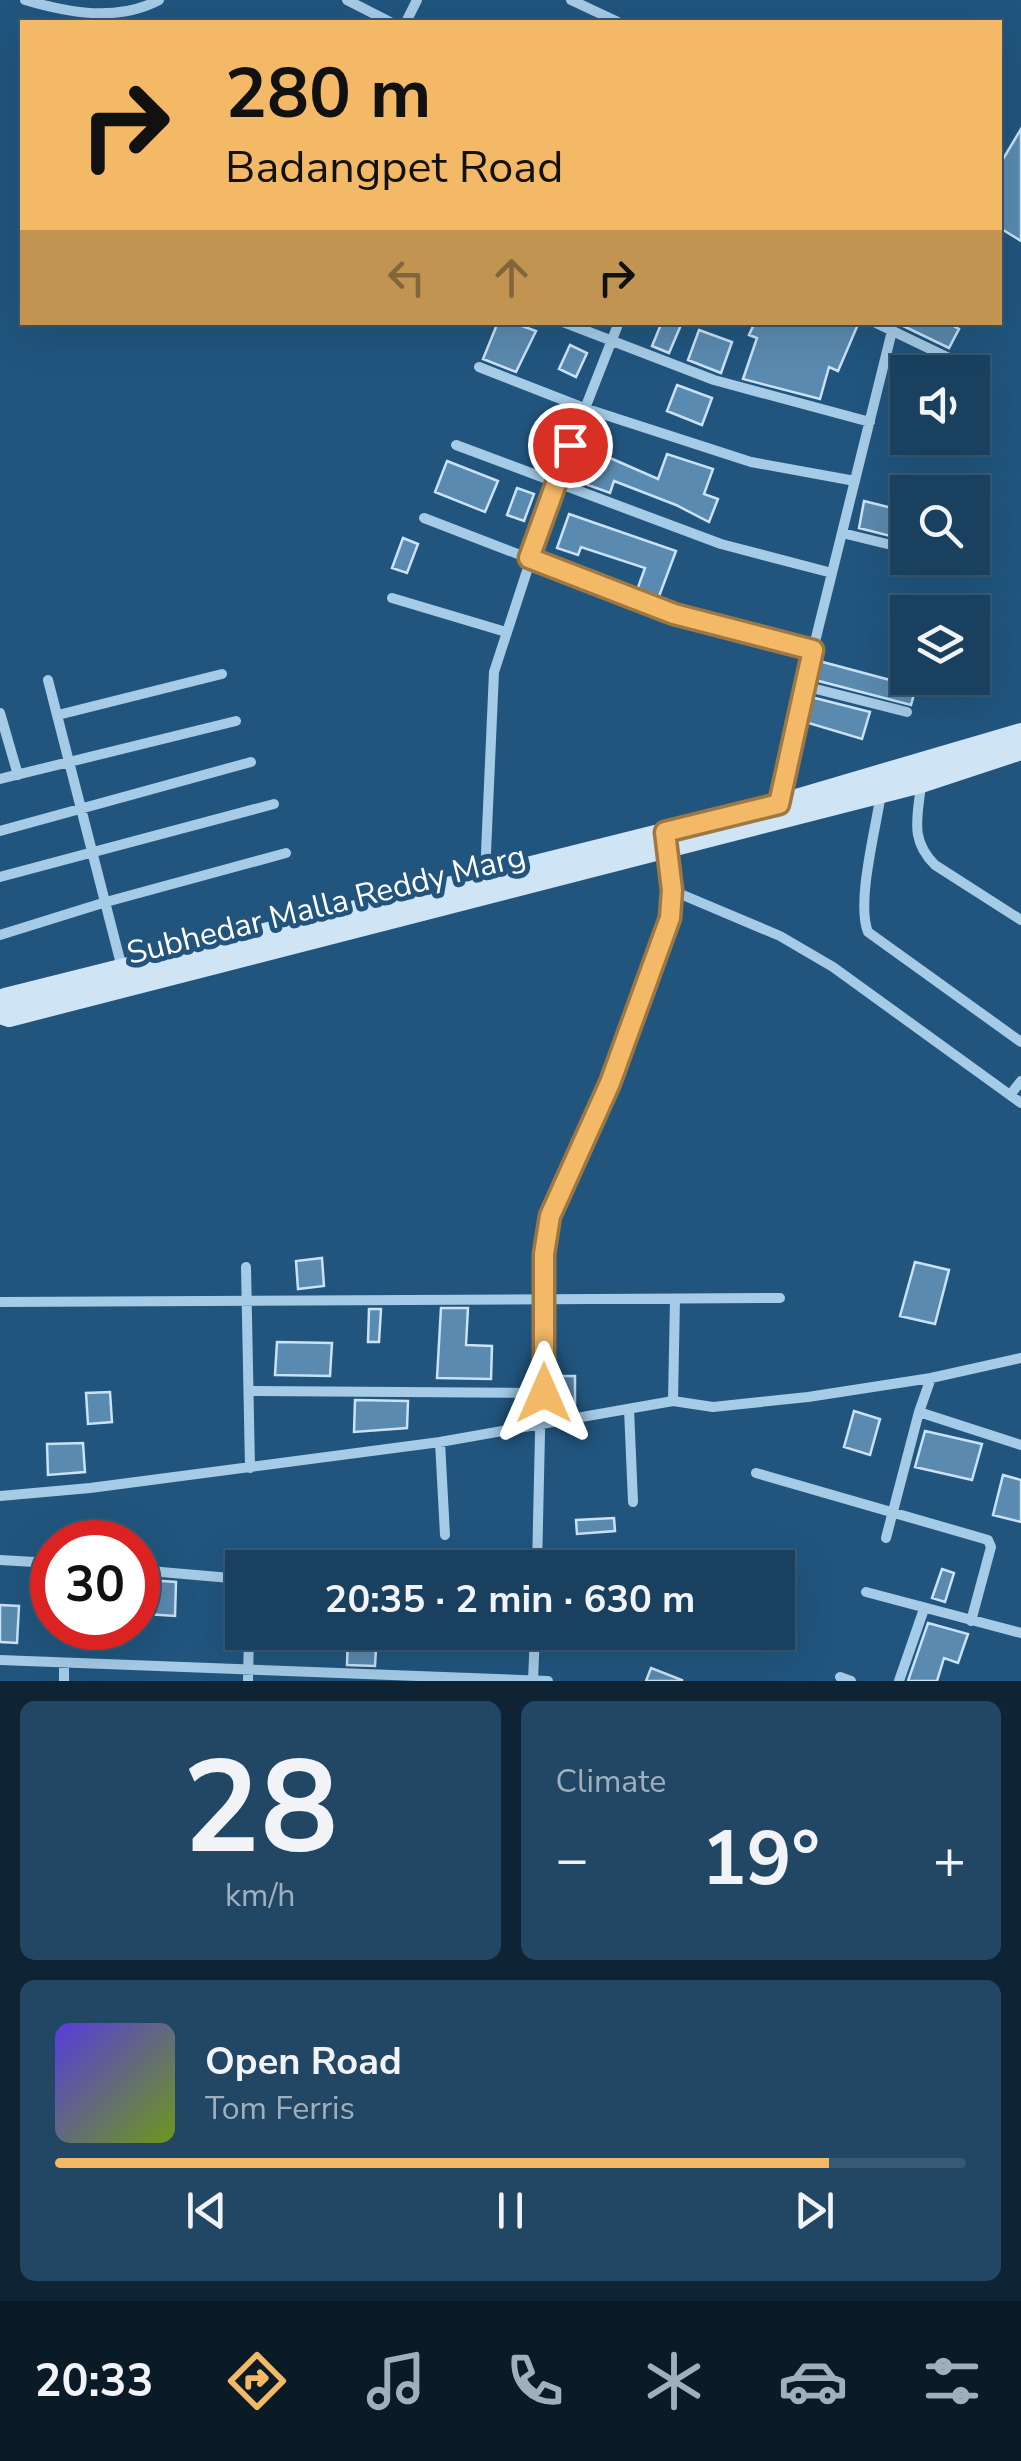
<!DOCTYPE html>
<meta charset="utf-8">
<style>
:root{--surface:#19405e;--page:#224764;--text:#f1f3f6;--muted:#9fafbc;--line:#375973;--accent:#f3b967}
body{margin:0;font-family:"Nunito Sans",sans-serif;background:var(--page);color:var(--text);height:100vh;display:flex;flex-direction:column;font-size:38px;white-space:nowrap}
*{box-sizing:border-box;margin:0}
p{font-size:32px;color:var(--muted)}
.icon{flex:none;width:55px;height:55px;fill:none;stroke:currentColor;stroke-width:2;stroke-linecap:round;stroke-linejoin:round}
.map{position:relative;height:1681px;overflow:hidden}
.side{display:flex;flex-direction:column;gap:20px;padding:20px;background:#0e2334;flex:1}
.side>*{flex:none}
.banner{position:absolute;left:20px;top:20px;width:982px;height:305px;border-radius:0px;box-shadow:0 10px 40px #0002,0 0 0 2px var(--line);background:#f3b967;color:#111;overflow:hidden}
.tools{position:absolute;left:890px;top:355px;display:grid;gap:20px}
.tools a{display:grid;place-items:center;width:100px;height:100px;border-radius:0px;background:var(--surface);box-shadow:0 10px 40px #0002,0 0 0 2px var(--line);font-size:50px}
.speed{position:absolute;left:30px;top:1520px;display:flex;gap:20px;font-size:50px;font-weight:700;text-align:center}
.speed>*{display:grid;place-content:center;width:130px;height:130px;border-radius:50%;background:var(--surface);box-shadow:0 10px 40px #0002,0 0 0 2px var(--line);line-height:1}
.speed .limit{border:15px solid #d22;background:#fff;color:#111}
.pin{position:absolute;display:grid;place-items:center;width:85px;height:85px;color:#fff;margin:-42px;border:5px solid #fff;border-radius:50%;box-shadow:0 2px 10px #0007}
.me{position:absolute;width:110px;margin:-55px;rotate:0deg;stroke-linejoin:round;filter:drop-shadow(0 0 8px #0008)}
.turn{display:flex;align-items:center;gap:35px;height:210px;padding:0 40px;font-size:45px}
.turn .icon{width:130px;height:130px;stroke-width:2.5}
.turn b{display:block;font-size:70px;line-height:85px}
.lanes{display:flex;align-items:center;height:95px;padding:0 40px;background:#0003;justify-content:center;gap:50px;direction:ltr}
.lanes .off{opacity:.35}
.big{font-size:75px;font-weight:700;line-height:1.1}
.side .card{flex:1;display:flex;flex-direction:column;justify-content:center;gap:15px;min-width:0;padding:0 35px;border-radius:15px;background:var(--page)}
.side .dial{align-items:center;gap:0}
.dial b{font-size:130px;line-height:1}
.song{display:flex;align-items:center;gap:30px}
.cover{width:120px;height:120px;border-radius:15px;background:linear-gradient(135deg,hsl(250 70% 55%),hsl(80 70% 35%))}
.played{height:10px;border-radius:5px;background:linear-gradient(90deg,var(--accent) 85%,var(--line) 85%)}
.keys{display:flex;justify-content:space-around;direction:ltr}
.heat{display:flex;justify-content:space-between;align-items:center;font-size:55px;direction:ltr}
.side .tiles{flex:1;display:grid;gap:20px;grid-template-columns:1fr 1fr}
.card:last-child{grid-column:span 2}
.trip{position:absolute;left:225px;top:1550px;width:570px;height:100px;border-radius:0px;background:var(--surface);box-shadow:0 10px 40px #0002,0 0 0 2px var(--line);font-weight:700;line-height:100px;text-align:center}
.tab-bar{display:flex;height:160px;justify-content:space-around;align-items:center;background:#0a1a26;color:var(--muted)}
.tab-bar .icon{width:70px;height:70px}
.tab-bar .current{color:var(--accent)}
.tab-bar b{font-size:45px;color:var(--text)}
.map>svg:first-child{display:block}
.building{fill:#5a8aaf;stroke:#c9e2f5;stroke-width:2.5}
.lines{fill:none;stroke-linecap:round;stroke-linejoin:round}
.street{stroke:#a5cbe7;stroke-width:10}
.secondary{stroke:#cfe5f6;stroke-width:20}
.route-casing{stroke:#9e7843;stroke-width:25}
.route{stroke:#f3b967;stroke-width:18}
.labels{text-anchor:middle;stroke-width:10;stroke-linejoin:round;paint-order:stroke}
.street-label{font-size:32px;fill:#fff;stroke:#21557e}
</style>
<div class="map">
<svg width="1021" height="1681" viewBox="0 0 1021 1681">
<rect width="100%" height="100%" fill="#21557e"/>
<path class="building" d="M1021,129V241L1000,228V164Z
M498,322H511L536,331L516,372L483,359Z
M662,322L681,325L669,353L652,346Z
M755,322H859L838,371L829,367L820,399L743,379L757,338L749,335Z
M895,322H946L959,329L949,348Z
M699,330L732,342L721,373L688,360Z
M570,345L587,353L576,377L559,369Z
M677,385L712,398L702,425L667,411Z
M601,454L658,479L667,454L713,469L704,494L718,499L709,522L676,505L614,481L610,493L588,485Z
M447,461L498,481L485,512L435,492Z
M517,488L534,494L524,521L507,515Z
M864,501L908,512L906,540L859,528Z
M569,514L676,551L658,599L637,590L645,568L581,547L578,555L557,548Z
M403,538L418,544L407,573L392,568Z
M819,661L916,687L911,705L815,680Z
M811,697L870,712L862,739L805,722Z
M322,1258L324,1286L298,1289L296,1261Z
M915,1262L949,1270L935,1324L900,1316Z
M441,1308H468L466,1345L492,1346L491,1379L437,1378Z
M369,1309H381L379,1342H368Z
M277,1342L332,1343L330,1376L275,1375Z
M550,1376H575V1409L549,1412Z
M110,1392L112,1422L88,1424L86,1393Z
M355,1400L408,1401L407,1428L354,1432Z
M854,1411L880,1419L870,1455L844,1447Z
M925,1431L982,1444L972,1480L915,1467Z
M83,1443L85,1472L48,1475L47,1444Z
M1003,1475L1021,1480V1522L993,1515Z
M614,1518L615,1531L577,1534L576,1520Z
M942,1569L954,1573L945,1602L932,1598Z
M148,1580L176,1582L175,1616L146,1614Z
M0,1605L19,1606L17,1643L0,1642Z
M928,1623L968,1634L958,1663L944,1658L937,1681H908Z
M348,1632H377L375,1666L347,1665Z
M651,1668L682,1680V1681H646Z"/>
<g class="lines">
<path class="street" d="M25,0C69,13 117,22 159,0
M347,0L390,22
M571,0L618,22
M406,22L417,0
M563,322L714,380L870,422
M874,322L951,359
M479,367L584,408L751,462L855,481
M456,445L721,544L832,573
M424,518L674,614L813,650
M842,533L908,549
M945,558L959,561
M392,598L506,632
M48,680L122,968
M804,686L907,712
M0,713L18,775
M58,715L222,674
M0,779L236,721
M921,784C918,817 909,839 935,865L1021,920
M881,793C876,829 856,902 868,932L1021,1042
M779,803L804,686L892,331
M0,831L251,762
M485,875L494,672L556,482L619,322
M0,877L274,804
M671,890L780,936L833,967L1021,1103
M0,935L106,902L286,853
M1010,1095L1021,1081
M246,1267L250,1468
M0,1302L780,1298
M250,1391L543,1393
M673,1401L675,1299
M629,1409L633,1502
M919,1412L1021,1445
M440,1442L445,1535
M756,1473L988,1540L991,1547L971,1621
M0,1496L90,1488L440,1442L673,1401L713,1407L808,1397L931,1378L1021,1358
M886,1538L919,1412L931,1378
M0,1560L52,1563
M537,1568L544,1254L549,1216L610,1083L670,918L671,890L668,848
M138,1570L242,1579
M866,1592L1021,1633
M0,1660L548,1681
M840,1677L851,1681
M64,1681V1663
M248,1681L249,1632
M533,1681L535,1632
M899,1681L924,1609"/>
<path class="secondary" d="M0,1002L5,998L779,804L1021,733
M0,1014L9,1017L921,783L1021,750"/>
</g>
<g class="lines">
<g class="route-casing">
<path id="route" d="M544,1393V1254L550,1216L610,1083L670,918L672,890L665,832L779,804L813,650L674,614L529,558L570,445"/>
</g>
<use href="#route" class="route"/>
</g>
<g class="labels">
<g class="street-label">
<text transform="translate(326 904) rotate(-14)" y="11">Subhedar Malla Reddy Marg</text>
</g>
</g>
</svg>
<div class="tools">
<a><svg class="icon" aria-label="sound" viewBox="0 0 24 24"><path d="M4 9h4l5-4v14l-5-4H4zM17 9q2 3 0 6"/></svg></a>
<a><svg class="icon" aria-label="search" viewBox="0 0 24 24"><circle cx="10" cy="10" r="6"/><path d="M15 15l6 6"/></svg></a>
<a><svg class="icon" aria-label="layers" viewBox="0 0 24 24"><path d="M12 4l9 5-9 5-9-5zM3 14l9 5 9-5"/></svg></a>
</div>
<div class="speed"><div class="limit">30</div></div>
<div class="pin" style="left:570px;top:445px;background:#d93025"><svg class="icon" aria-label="arrive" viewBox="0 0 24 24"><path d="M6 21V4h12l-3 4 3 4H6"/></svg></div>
<svg class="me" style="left:544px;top:1393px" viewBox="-20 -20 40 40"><path d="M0-17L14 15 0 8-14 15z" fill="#f3b967" stroke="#fff" stroke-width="4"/></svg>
<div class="trip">20:35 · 2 min · 630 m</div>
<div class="banner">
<div class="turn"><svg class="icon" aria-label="right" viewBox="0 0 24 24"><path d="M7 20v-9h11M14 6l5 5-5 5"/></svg><div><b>280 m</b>Badangpet Road</div></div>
<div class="lanes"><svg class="icon off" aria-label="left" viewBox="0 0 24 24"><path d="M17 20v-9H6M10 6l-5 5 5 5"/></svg><svg class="icon off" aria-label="ahead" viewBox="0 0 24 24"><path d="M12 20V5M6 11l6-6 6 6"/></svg><svg class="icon" aria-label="right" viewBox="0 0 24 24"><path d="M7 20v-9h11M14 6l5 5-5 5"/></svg></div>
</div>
</div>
<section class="side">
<div class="tiles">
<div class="card dial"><b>28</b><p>km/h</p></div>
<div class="card"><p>Climate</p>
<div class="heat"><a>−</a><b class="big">19°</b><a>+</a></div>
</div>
<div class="card">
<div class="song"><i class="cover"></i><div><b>Open Road</b><p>Tom Ferris</p></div></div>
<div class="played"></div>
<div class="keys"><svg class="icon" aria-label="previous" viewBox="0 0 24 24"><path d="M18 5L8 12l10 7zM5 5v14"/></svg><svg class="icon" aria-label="pause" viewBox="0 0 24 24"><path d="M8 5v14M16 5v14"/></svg><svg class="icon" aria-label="next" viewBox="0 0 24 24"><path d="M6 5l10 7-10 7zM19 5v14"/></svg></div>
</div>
</div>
</section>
<nav class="tab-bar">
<b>20:33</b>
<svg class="icon current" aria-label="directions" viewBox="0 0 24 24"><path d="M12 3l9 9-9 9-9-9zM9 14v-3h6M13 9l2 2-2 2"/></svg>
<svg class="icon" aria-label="music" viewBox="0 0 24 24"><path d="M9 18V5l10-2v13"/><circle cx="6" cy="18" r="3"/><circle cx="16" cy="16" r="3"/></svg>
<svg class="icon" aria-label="phone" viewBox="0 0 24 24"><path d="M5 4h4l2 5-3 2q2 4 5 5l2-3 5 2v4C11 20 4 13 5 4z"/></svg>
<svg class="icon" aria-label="climate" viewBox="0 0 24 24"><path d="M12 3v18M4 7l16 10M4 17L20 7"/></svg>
<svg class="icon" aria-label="car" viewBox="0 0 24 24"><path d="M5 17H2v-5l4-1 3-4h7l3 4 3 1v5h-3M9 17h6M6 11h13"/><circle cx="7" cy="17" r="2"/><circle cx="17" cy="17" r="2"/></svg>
<svg class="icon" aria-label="filters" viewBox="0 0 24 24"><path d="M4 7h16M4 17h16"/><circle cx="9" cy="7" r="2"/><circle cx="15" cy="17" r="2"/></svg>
</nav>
